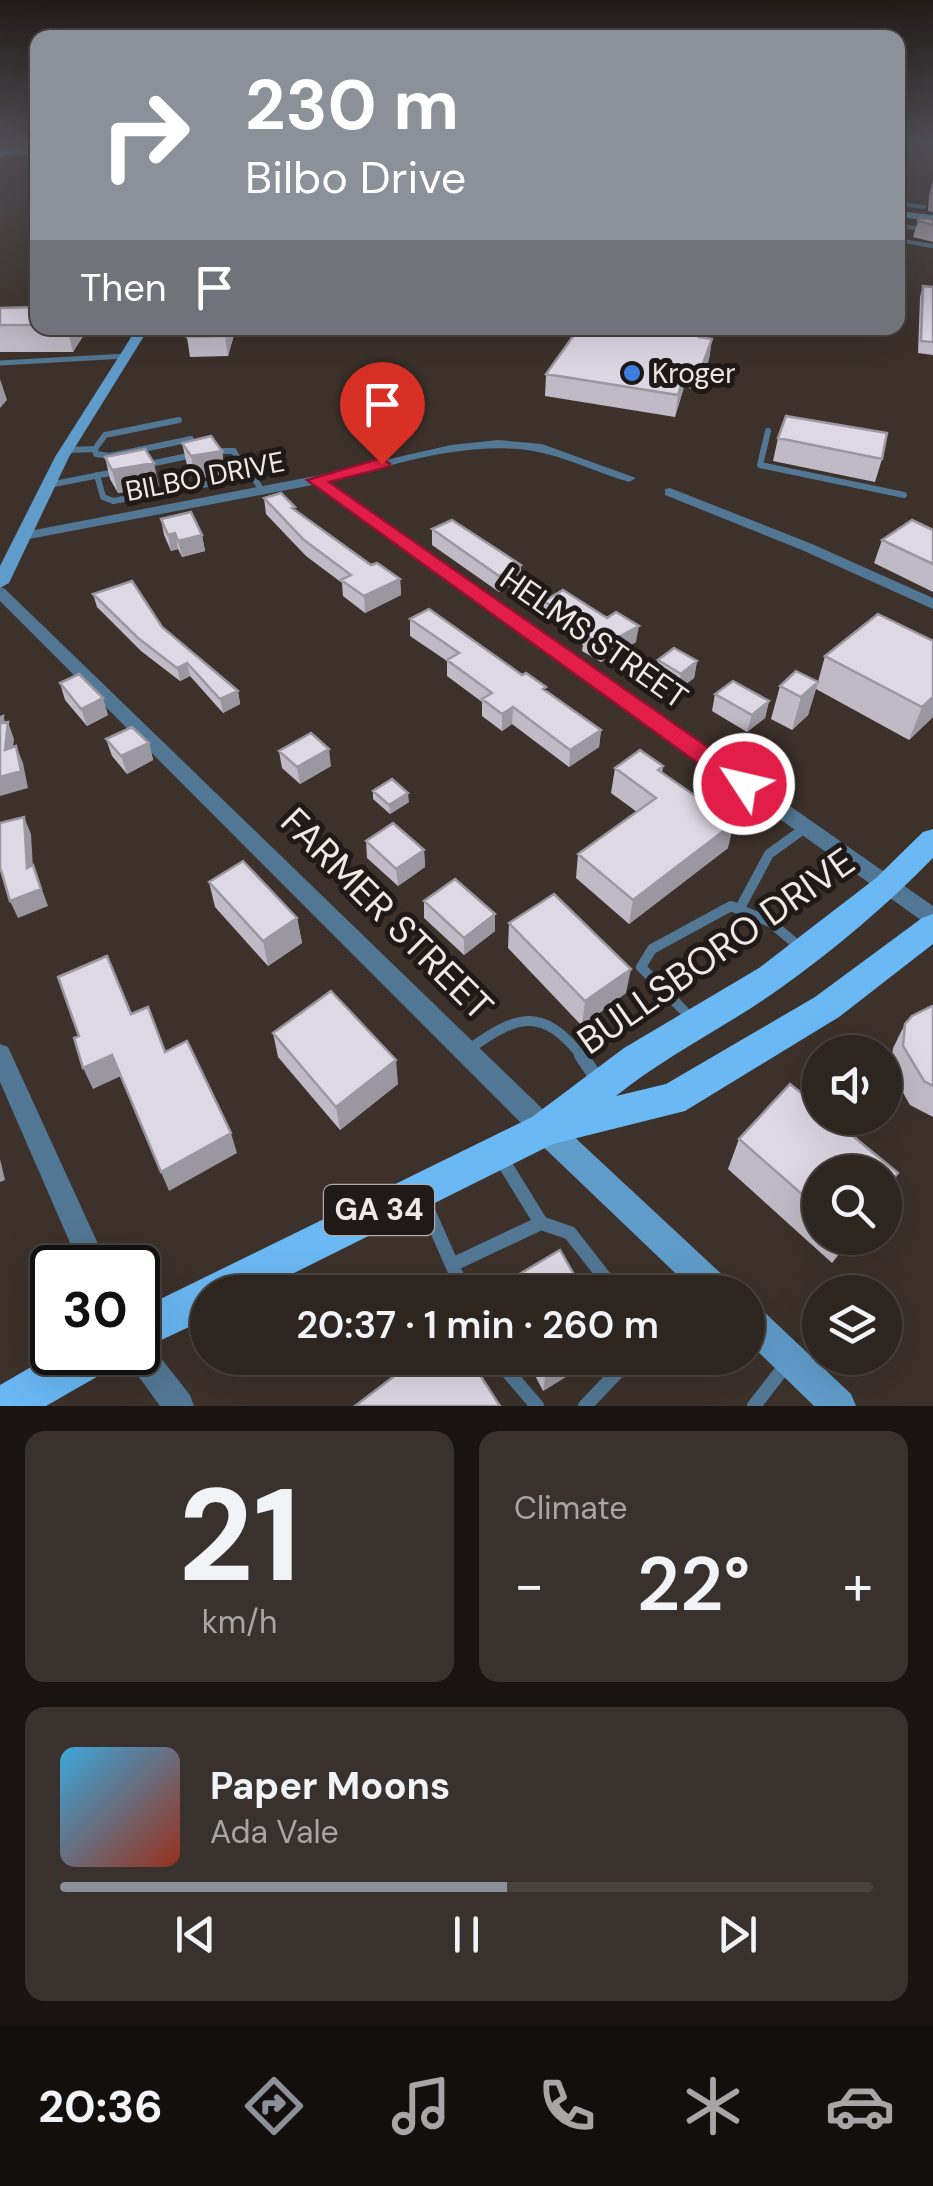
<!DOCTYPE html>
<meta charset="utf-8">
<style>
:root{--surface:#2d2520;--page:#39312d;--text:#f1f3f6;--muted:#a7a5a5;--line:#48423e;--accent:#8c9099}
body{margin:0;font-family:"DM Sans",sans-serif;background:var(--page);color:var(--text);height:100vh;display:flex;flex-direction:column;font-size:38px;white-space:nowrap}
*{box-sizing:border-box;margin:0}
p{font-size:32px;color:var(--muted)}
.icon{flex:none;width:55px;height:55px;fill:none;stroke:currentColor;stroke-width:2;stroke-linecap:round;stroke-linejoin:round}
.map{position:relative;height:1406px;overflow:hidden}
.drawer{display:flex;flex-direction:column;gap:25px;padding:25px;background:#191412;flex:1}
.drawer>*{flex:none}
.banner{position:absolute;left:30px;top:30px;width:875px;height:305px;border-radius:20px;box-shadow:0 10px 40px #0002,0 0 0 2px var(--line);background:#8c9099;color:#fff;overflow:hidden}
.fabs{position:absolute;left:802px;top:1035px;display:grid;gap:20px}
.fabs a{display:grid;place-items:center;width:100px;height:100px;border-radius:50%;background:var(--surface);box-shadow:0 10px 40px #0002,0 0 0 2px var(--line);font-size:50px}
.speed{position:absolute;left:30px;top:1245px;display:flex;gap:20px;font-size:50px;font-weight:700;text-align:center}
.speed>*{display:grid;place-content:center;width:130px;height:130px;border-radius:50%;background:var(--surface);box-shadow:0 10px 40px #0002,0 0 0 2px var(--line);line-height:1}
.speed .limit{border:5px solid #111;border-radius:15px;background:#fff;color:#111}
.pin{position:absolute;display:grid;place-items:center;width:85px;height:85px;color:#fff;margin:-102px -42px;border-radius:50% 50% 50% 0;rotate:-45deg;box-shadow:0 0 10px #0007}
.pin .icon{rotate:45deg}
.me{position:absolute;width:110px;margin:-55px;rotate:305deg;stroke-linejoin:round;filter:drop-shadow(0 0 8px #0008)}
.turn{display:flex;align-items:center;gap:35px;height:210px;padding:0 50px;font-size:45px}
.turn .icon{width:130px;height:130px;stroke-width:2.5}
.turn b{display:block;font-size:70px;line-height:85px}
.then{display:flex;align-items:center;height:95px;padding:0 50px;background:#0003;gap:20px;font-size:38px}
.big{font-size:75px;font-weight:600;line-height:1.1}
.drawer .card{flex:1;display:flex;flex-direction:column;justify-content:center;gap:15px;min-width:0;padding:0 35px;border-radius:20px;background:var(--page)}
.drawer .dial{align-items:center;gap:0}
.dial b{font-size:130px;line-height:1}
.song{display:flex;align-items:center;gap:30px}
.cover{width:120px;height:120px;border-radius:15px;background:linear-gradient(135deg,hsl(200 70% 55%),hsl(10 70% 35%))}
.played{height:10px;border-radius:5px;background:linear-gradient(90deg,var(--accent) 55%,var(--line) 55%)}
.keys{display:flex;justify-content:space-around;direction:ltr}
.heat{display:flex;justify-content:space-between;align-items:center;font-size:55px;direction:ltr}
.drawer .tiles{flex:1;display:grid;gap:25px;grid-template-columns:1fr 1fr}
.card:last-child{grid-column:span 2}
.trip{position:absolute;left:190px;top:1275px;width:575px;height:100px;border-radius:50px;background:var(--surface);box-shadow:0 10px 40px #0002,0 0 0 2px var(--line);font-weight:600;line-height:100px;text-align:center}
.menu{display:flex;height:160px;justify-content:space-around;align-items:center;background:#120f0d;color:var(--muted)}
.menu .icon{width:70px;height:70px}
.menu .current{color:var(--accent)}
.menu b{font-size:45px;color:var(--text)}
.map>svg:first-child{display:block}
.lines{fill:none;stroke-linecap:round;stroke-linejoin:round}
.lane-far4{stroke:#527794;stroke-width:4}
.lane-far3{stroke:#527794;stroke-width:5}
.lane-far2{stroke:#527794;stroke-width:6}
.lane-far1{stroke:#527794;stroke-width:10}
.lane{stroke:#527794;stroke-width:14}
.street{fill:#527794;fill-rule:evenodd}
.secondary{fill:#609cca;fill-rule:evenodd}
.primary{fill:#6ab8f4;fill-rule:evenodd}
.wall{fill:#bfbac5}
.shaded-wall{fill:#9b97a0}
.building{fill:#ded8e5;stroke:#9b97a0;stroke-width:2.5}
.route{fill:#e11d48;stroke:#92132f;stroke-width:2.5}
.shop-dot{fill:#3f7fe0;stroke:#1f1a17;stroke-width:4}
.labels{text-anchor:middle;stroke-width:10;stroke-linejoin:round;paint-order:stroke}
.far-poi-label{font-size:28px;fill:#f0e8e5;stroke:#1f1a17;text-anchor:start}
.far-street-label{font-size:28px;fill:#f0e8e5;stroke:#1f1a17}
.shield{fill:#1f1a17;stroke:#b1aaa7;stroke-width:2.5}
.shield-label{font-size:30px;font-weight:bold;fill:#f0e8e5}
.street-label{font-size:32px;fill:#f0e8e5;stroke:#1f1a17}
.near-street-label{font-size:38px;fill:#f0e8e5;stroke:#1f1a17}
</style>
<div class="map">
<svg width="933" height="1406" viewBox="0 0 933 1406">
<rect width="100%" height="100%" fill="#3c312b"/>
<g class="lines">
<path class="lane-far4" d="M898,204L924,207
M898,226L933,230
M898,240L933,246"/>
<path class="lane-far3" d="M0,363L126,356"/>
<path class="lane-far2" d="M768,431L760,465L904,495
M95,449L105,435L179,420
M67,450L95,449L96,454L110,456L191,439
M209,451H234L247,477H254L261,490
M145,465L193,455
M97,475L103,497L113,501L247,477
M49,485L120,471"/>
<path class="lane-far1" d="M740,908L769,854L805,828
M693,1020L641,967L652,949L731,906L770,922L802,949
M468,1050C517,1015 542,1005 583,1058"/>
<path class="lane" d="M581,1055L597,1079
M501,1158L541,1223L570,1233L616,1292
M423,1199L464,1292
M454,1264L541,1223
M496,1358L537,1406
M585,1406L631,1358
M754,1406L785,1366"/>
<path class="street" d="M498,440L542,444L636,478L629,482C597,473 565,456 533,451C465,440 392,466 326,482L933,906V926L925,923L313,485L24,540L17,536L24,532L315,476L451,445Z
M670,488L812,544L933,598V609L802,550L665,495V489Z
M0,587L5,589L554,1120L558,1129L554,1138L545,1141L536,1138L0,601Z
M0,1044L8,1047L109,1268H81L0,1082Z
M138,1337L148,1342L190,1395L194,1406H160L128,1362L124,1352H138Z"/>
<path class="secondary" d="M38,147V153L0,157V151Z
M898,211L933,215V221L898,217Z
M137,328H149L69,457L9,583L0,588V566L55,457Z
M545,1115L555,1119L729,1281L734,1292H695L535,1139L531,1129L535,1119Z
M748,1304L760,1308L851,1394L856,1406H814L748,1342Z"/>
<path class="primary" d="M933,829V858C887,905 835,949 782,987C728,1026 668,1054 616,1096L666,1084L815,997L922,918L933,914V944L839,1017L685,1111L553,1144L256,1292H208V1318L138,1351V1310L532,1117L624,1048L759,968L876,878L923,832Z
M57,1352H120L114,1367L46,1406H0V1385Z"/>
</g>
<path class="wall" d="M933,180V212L928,211L929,195Z
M919,218L933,219V242L913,237Z
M923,286L933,287V355L918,353L920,297Z
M38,307V328H88L73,352H0V308Z
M236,328L228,356L190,357L187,337Z
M704,338L712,339L709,359L698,390L684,387L675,417L545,396L546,374Z
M778,438L882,459L875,482L773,461Z
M182,443L222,451L225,474L195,479L187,465Z
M105,457L159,486L118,493L110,479Z
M264,498L296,511L371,565L400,579L401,595L365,613L343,596L342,583L306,556L266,514Z
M161,519L202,535L205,551L182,557L178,549L171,551L164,535Z
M432,529L521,565L520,581L499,592L432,545Z
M933,530V592L874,563L882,540Z
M93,594L162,627L238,691L240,704L223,713L190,676L180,681L141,651L97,607Z
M544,601L636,642L601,662L582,651L583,645L543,617Z
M410,619L522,675L546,691L601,730L599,747L569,767L512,724L502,731L482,716V702L447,676V661L410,636Z
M933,641V717L909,740L816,689L825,656Z
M658,660L697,661L694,678L678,690L655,677Z
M818,682L808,715L792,730L771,719L780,686Z
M60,683L108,715L87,726L65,700Z
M715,694L769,701L765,718L747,732L712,711Z
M106,739L149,743L153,760L127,774L112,756Z
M279,751L331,766L300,784L282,768Z
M663,766L662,773L728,848L629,924L576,878L578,854L637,812L611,793L615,768Z
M373,791L409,802L390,814L373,799Z
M366,841L424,850L425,867L398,886L367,858Z
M209,882L297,918L302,943L268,966L215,907Z
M424,901L495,914V931L464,955L424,918Z
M509,923L626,993L582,1026L508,948Z
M933,1006V1117L910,1105L890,1070L893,1048L905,1024Z
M273,1033L398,1084L340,1130L278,1057Z
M739,1139L820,1172V1238H852L832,1263L728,1169Z
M526,1358H596L543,1391Z"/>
<path class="shaded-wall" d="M67,328H88L73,352Z
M227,328H236L228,356L225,336Z
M703,328H708L696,358L699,337Z
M712,339L709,359L698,390L701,369Z
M687,366L684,387L675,417L678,395Z
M0,379L7,400L0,408Z
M222,451L225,474L195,479L191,456Z
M154,463L159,486L118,493L112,470Z
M175,533L178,549L171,551L168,535Z
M202,535L205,551L182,557L178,541Z
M521,565L520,581L499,592V576Z
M400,579L401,595L365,613L364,596Z
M639,626L636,642L601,662L602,646Z
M697,661L694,678L678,690L681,674Z
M187,663L190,676L180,681L177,668Z
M818,682L808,715L792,730L801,697Z
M238,691L240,704L223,713L220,699Z
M933,697V717L909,740L922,707Z
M103,698L108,715L87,726L81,709Z
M769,701L765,718L747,732L752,715Z
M513,707L512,724L502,731V714Z
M3,716L7,727L8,722L14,739L11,767L5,750Z
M601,730L599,747L569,767L570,750Z
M149,743L153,760L127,774L121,756Z
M16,746L23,763L28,788L0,796V777Z
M329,749L331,766L300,784L297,767Z
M408,793L409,802L390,814L389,805Z
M24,817L31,834L34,885L27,868Z
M734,823L728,848L629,924L633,900Z
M424,850L425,867L398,886L396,869Z
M33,865L48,906L18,918L10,901Z
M495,914V931L464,955V938Z
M297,918L302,943L268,966L263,941Z
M631,969L626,993L582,1026L585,1001Z
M112,1055L121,1076L93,1089L83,1068Z
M396,1060L398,1084L340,1130L336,1107Z
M231,1133L237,1153L169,1191L161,1172Z
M0,1159L5,1180L0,1182Z
M847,1238H852L832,1263Z
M569,1358H596L543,1391L546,1372Z"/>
<path class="building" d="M919,218L933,219V225L918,221Z
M923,286L933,287V342L921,341Z
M38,307V325H0V308Z
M190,328H227L225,336L187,337Z
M579,328H703L699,337L712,339L701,369L687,366L678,395L546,374Z
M786,416L887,433L882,459L778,438Z
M211,436L222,451L191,456L182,443Z
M145,449L154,463L112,470L105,457Z
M281,493L295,507L292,508L371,565L377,563L400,579L364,596L341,580L351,575L304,540L264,498Z
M191,512L202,535L178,541L175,533L168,535L161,519Z
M452,520L521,565L499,576L432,529Z
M912,520L933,530V564L882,540Z
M132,581L162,627L238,691L220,699L187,663L177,668L138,638L93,594Z
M563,590L607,618L616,612L639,626L602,646L584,634L589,631L544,601Z
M429,609L522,675L526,673L546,687L543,689L601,730L570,750L513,707L502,714L482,699L492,693L447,660L459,653L410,619Z
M878,614L933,641V697L922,707L825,656Z
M674,648L697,661L681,674L658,660Z
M796,671L818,682L801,697L780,686Z
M79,674L103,698L81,709L60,683Z
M733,681L769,701L752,715L715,694Z
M3,716L2,723L8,722L5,750L16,746L21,771L0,777V717Z
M132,727L149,743L121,756L106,739Z
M311,733L329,749L297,767L279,751Z
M640,750L663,766L658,770L734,823L633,900L578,854L656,798L615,768Z
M392,779L408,793L389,805L373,791Z
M24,817L27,868L33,865L41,889L10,901L0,867V823Z
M393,823L424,850L396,869L366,841Z
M243,861L297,918L263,941L209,882Z
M455,879L495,914L464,938L424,901Z
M554,894L631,969L585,1001L509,923Z
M107,956L131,1014L148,1007L165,1052L187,1041L231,1133L161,1172L112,1055L83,1068L74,1038L79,1036L58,977Z
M331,991L396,1060L336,1107L273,1033Z
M932,1006H933V1086L924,1081L903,1046L905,1024L912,1016Z
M790,1084L820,1108V1118H831L898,1173L885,1189V1172H820V1210L739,1139Z
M560,1250L584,1292H505L501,1285Z
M418,1358H469L500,1406H355Z
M539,1358H569L546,1372Z"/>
<linearGradient id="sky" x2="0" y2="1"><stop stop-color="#211b18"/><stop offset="0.42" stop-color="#504e55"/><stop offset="1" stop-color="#504e55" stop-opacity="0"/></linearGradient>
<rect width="933" height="340" fill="url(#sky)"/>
<path class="route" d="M382,458L390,464L388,467L329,482L752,778L756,784L752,790H735L307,480Z"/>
<circle class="shop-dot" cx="632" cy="373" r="10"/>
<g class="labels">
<g class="far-poi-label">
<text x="652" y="383">Kroger</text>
</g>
<g class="far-street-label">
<text transform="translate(205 476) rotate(-11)" y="10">BILBO DRIVE</text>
</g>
<rect class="shield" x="324" y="1185" width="110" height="50" rx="8"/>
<g class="shield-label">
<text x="379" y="1220">GA 34</text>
</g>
<g class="street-label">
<text transform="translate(594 638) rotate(35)" y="11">HELMS STREET</text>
</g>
<g class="near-street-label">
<text transform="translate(387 914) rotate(45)" y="13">FARMER STREET</text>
<text transform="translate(716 951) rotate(-35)" y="13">BULLSBORO DRIVE</text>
</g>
</g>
</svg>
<div class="fabs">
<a><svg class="icon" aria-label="sound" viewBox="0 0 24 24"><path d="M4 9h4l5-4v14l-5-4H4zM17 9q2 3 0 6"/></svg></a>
<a><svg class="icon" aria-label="search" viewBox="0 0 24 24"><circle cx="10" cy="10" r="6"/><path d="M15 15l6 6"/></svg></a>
<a><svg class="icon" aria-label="layers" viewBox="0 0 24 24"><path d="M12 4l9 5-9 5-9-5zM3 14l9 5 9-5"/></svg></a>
</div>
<div class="speed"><div class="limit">30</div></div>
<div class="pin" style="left:382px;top:464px;background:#d93025"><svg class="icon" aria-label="arrive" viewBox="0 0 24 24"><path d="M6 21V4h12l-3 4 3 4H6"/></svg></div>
<svg class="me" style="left:744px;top:784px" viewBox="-20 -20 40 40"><circle r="17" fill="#e11d48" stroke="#fff" stroke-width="3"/><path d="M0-11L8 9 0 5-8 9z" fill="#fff"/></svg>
<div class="trip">20:37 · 1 min · 260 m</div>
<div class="banner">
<div class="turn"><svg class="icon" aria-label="right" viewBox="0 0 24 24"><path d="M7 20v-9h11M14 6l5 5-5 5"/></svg><div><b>230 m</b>Bilbo Drive</div></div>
<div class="then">Then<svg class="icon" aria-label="arrive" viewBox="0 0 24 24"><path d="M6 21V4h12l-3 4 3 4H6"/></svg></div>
</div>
</div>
<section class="drawer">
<div class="tiles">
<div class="card dial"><b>21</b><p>km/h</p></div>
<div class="card"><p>Climate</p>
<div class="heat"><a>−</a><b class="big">22°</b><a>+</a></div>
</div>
<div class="card">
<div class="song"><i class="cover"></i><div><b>Paper Moons</b><p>Ada Vale</p></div></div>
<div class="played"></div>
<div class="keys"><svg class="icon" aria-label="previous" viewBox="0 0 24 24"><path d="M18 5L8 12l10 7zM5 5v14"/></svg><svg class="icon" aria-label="pause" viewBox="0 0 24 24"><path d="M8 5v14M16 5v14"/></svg><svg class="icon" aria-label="next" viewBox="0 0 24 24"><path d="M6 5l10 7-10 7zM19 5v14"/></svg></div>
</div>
</div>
</section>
<nav class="menu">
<b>20:36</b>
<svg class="icon current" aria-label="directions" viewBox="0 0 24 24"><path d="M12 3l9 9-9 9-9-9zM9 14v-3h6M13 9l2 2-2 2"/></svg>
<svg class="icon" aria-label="music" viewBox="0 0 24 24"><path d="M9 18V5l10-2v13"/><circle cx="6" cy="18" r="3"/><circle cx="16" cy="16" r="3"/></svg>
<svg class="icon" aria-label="phone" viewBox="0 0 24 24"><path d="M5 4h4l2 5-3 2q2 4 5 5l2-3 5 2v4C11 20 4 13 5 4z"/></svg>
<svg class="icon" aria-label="climate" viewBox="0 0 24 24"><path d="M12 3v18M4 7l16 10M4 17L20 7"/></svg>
<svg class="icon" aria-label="car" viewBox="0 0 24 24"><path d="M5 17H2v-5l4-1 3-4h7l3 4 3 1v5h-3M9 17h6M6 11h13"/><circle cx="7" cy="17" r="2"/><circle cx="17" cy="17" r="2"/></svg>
</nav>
